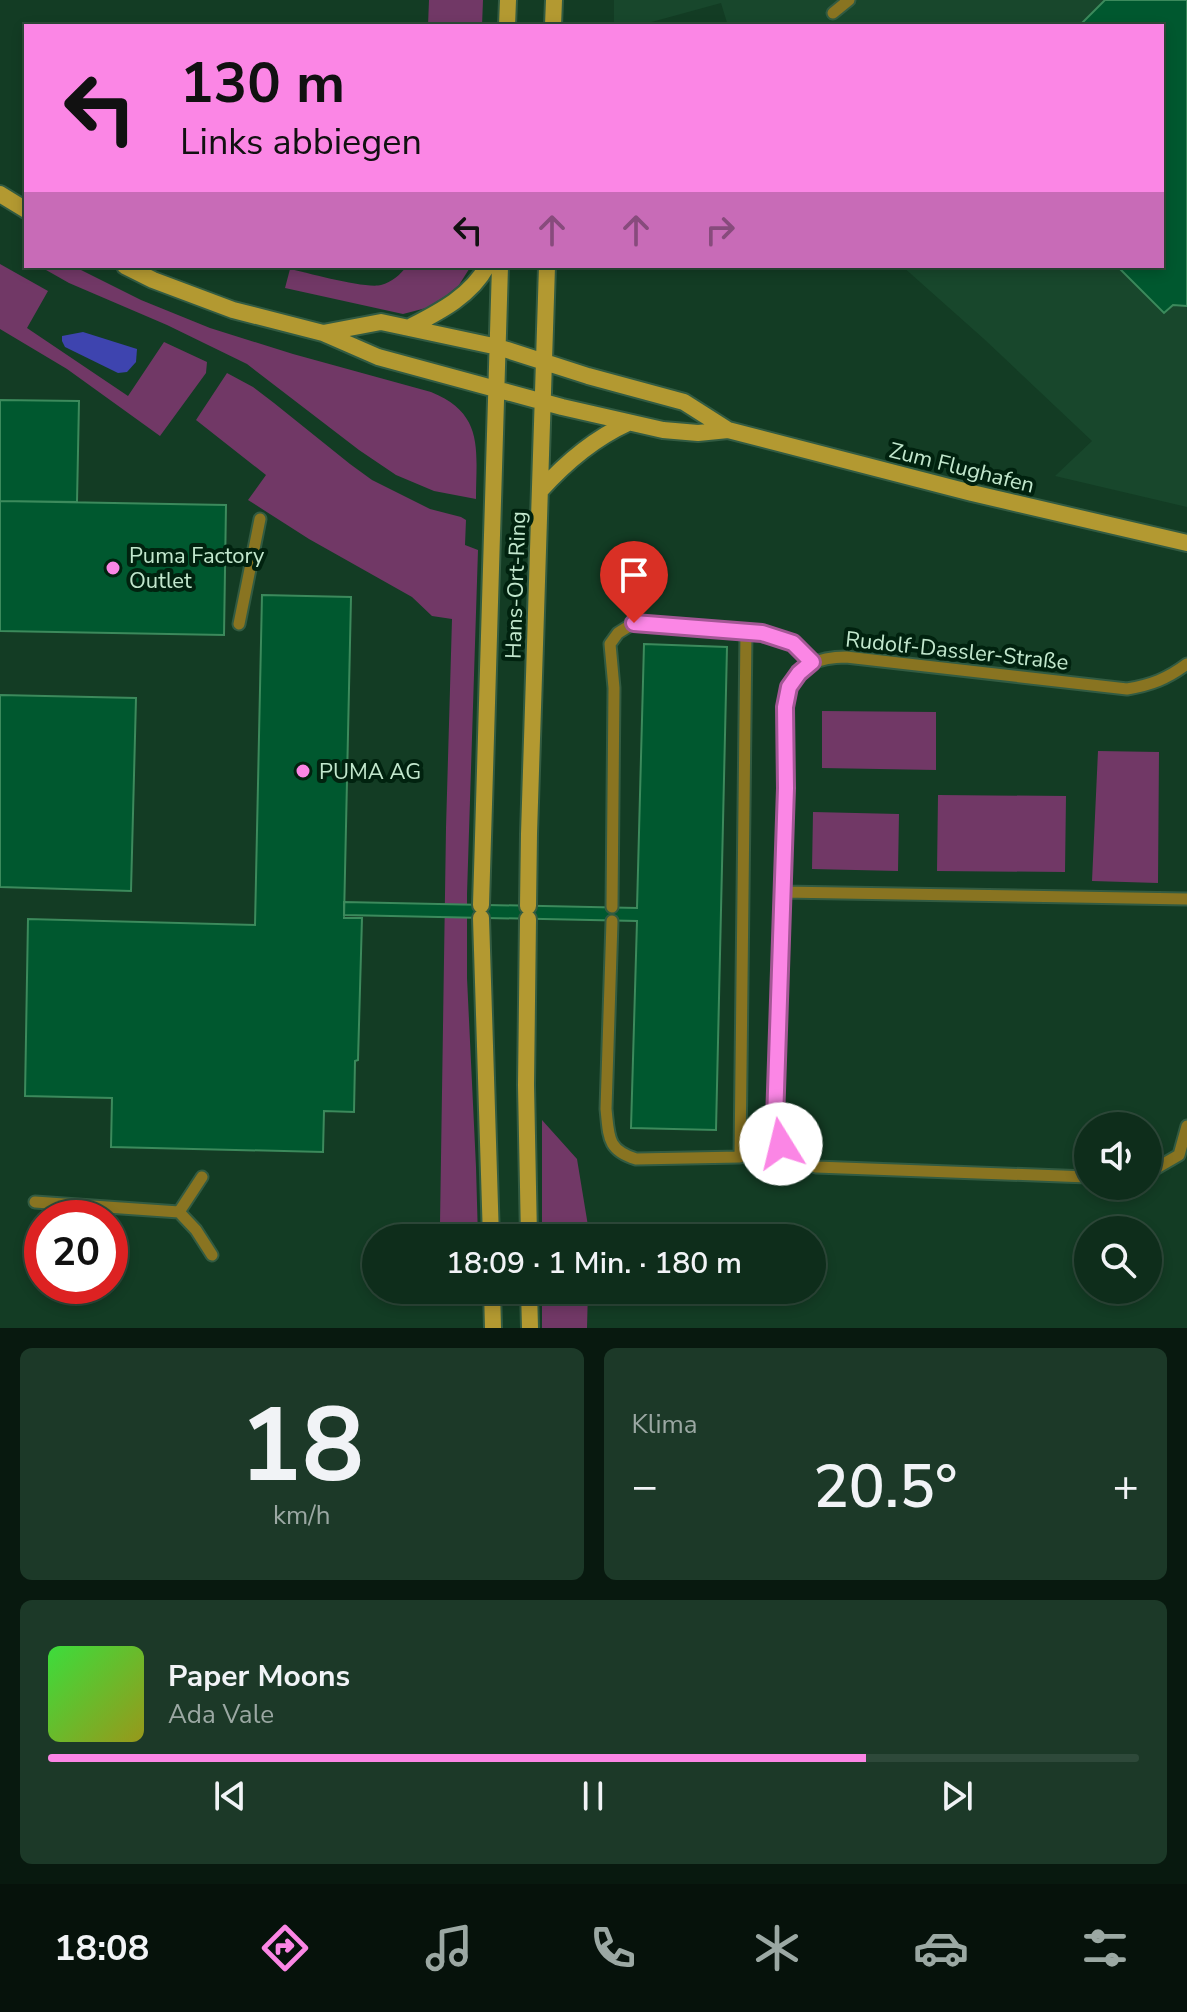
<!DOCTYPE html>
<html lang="de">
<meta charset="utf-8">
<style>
:root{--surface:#0e2d1b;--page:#1c3928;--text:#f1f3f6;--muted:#9ba8a3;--line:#2e493a;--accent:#fb86e5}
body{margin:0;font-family:"Nunito Sans",sans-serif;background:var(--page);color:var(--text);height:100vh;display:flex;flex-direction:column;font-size:30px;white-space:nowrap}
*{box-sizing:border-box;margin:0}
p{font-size:26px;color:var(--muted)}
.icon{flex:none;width:44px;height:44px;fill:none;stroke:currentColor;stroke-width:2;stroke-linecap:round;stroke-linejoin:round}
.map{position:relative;height:1328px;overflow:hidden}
.panel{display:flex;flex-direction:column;gap:20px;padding:20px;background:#08190f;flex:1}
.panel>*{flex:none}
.top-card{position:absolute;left:24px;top:24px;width:1140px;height:244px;border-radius:0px;box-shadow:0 4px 12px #0003,0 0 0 2px var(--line);background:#fb86e5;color:#111;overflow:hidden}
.buttons{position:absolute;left:1074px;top:1112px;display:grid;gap:16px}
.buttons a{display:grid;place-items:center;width:88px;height:88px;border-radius:50%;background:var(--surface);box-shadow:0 4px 12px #0003,0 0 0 2px var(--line);font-size:40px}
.speed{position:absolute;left:24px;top:1200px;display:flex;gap:16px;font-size:40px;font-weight:700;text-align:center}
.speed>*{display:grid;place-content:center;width:104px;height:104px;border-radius:50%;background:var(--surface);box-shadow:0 4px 12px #0003,0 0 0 2px var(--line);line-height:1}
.speed .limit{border:12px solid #d22;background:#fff;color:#111}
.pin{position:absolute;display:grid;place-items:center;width:68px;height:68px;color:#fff;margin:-82px -34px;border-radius:50% 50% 50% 0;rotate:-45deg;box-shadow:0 0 8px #0007}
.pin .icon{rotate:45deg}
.me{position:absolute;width:88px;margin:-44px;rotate:351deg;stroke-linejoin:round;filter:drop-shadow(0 0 6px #0008)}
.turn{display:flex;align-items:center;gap:28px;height:168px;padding:0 24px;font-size:36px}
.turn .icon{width:104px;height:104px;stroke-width:2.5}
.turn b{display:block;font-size:56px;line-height:68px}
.lanes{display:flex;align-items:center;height:76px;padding:0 24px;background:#0003;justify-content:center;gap:40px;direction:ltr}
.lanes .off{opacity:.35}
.big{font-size:60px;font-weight:600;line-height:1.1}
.panel .tile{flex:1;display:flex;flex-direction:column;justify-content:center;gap:12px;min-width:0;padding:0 28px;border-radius:12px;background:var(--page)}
.panel .dial{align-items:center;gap:0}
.dial b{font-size:104px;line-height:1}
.song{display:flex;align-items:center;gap:24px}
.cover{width:96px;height:96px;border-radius:12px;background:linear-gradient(135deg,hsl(120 70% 55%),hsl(60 70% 35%))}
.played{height:8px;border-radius:4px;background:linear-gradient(90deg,var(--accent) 75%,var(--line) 75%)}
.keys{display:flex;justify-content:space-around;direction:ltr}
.heat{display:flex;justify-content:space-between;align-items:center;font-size:44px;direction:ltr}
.panel .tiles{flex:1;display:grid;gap:20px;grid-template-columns:1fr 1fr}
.tile:last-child{grid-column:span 2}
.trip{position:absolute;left:362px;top:1224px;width:464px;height:80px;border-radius:40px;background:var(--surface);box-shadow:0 4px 12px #0003,0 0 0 2px var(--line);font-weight:600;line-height:80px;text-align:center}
.tabs{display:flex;height:128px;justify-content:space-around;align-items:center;background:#06120b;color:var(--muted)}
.tabs .icon{width:56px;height:56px}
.tabs .selected{color:var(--accent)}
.tabs b{font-size:36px;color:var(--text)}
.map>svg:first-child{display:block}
.built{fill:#18472c}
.green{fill:#713866}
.water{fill:#3e44af}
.building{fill:#00582f;stroke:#3c8a5c;stroke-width:2}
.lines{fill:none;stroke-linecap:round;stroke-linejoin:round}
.lane-casing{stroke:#325b42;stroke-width:15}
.secondary-casing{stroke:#325b42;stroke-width:20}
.lane{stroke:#897421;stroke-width:11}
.secondary{stroke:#b39931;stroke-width:16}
.route-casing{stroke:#a35795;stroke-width:20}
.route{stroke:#fb86e5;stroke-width:14}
.poi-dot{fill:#fb86e5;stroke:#01220f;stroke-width:3}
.labels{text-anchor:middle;stroke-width:8;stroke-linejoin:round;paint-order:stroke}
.street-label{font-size:22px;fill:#c2e7cd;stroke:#01220f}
.poi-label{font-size:22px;fill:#c2e7cd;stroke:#01220f;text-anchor:start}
</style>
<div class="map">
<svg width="1187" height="1328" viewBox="0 0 1187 1328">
<rect width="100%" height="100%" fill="#133c24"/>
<path class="built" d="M614,0H1187V507L1055,476L1092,441L984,339L902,266H1162V26H728L721,3L637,26H614Z"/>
<path class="green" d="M429,0H483L482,26H428Z
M0,264L48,291L27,328L128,396L164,342L207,362L206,373L160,436L67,369L0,329Z
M39,266H73L141,300L210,328L293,354L431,392C485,414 476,450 476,499L434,491L396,475L359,450L247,364L167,325L69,283Z
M407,266H471L459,285L447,295L426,308L403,314L285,288L290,269C308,273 366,289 381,285C392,282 400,275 407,266Z
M227,373L253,387L274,403L350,464L372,480L430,509L461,517L466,520L465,545L478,550L467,894V978L476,1167L478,1238H415V1225L440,1224L446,828L452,619L432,616L412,597L309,539L248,500L266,475L196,420Z
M822,711L936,712V770L822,768Z
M1098,751L1159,752L1158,883L1092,881Z
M938,795L1066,796L1065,872L937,871Z
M813,812L899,814L898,871L812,869Z
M542,1120L577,1159L590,1238H542Z
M542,1290H588L587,1328H542Z"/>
<path class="water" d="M83,332L137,349L136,362L127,372L118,373L65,347L62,341V336Z"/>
<path class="building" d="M1105,0H1187V306L1173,305L1164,313L1117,266H1162V26H1079Z
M0,400L79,401L77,502L0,501Z
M0,501L226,505L224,635L0,631Z
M262,595L351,597L344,918H362L358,1060L355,1061L354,1112L324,1111L323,1152L111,1147L112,1098L25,1096L28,919L255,925Z
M644,644L727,647L716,1130L631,1128L637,921L344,915V902L637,908Z
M0,695L136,698L131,891L0,887Z"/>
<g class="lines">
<g class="lane-casing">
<path id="lane" d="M833,13L849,0
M239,624L260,519
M783,892L1187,899
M612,907L614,688L610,644L618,633L634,623L762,633L793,643L812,662
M612,921L606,1109C609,1137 607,1150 636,1159L740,1157L746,632
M1148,1173L1179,1155L1187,1126
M1088,1177L816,1167C791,1158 778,1148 775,1121L786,762C785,711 776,657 846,657L1127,689C1151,685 1167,679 1187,664
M35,1202L179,1212L196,1230L212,1255
M179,1212L202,1177"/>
</g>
<g class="secondary-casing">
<path id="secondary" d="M507,26L508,0
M553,26L554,0
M0,194L26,210
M125,266L153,280L233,310L323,333L378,357L562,407L663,430L698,433L728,430
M410,327C439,312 471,296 487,266
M323,333L381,322L498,347L588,376L684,402L728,430L972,493L1187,543
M540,491C566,462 593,439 628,423
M481,905L500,266
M528,906L529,834L547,266
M481,918L491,1238
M528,919L526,1085L529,1238
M492,1290L493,1328
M529,1290L530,1328"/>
</g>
<use href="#lane" class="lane"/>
<use href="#secondary" class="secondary"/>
</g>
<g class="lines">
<g class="route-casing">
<path id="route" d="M634,623L762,633L793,643L812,662L799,673L789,687L785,707L786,788L775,1121L777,1135L781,1144"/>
</g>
<use href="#route" class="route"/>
</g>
<g class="poi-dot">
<circle cx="113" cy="568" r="8"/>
<circle cx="303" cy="771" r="8"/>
</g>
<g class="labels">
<g class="street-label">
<text transform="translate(962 467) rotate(14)" y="8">Zum Flughafen</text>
<text transform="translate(515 585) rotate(-88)" y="8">Hans-Ort-Ring</text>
<text transform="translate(957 650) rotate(6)" y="8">Rudolf-Dassler-Straße</text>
</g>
<g class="poi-label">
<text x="129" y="563">Puma Factory<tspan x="129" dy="25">Outlet</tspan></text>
<text x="319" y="779">PUMA AG</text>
</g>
</g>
</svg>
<div class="buttons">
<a><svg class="icon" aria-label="sound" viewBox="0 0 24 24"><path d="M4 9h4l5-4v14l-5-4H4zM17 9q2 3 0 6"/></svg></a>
<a><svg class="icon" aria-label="search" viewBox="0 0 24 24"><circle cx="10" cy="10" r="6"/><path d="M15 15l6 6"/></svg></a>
</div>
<div class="speed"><div class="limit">20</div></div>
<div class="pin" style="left:634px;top:623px;background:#d93025"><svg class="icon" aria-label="arrive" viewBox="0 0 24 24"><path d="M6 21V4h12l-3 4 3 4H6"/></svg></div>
<svg class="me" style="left:781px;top:1144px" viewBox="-20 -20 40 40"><circle r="19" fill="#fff"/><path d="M0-13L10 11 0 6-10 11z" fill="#fb86e5"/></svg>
<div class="trip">18:09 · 1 Min. · 180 m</div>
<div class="top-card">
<div class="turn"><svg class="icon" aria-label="left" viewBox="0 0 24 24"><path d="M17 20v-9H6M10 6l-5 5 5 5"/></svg><div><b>130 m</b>Links abbiegen</div></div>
<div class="lanes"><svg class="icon" aria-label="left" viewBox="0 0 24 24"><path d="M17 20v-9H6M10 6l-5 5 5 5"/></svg><svg class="icon off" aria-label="ahead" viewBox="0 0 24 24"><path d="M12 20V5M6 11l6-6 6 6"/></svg><svg class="icon off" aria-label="ahead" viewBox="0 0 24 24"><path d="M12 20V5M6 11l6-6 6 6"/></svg><svg class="icon off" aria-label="right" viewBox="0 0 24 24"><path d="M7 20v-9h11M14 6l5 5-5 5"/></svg></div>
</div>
</div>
<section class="panel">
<div class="tiles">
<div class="tile dial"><b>18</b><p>km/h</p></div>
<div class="tile"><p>Klima</p>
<div class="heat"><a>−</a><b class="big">20.5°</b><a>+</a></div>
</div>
<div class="tile">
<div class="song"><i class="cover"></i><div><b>Paper Moons</b><p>Ada Vale</p></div></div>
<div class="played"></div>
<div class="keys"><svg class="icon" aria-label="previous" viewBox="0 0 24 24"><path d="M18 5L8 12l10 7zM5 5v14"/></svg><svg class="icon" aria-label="pause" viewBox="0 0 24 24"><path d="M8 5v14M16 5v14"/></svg><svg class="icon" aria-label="next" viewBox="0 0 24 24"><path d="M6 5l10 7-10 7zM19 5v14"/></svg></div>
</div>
</div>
</section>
<nav class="tabs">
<b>18:08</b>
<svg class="icon selected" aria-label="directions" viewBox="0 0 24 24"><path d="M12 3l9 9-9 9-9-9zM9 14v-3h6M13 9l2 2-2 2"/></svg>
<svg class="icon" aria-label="music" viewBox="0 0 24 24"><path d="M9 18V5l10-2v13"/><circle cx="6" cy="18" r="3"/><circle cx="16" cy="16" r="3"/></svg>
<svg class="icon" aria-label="phone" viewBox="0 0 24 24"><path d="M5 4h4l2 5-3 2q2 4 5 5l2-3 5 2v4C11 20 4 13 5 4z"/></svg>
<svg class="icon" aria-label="climate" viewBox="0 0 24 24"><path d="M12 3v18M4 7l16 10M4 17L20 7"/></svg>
<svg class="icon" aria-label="car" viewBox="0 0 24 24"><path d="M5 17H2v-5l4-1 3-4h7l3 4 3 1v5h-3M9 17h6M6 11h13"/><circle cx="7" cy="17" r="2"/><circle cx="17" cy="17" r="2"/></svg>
<svg class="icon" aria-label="filters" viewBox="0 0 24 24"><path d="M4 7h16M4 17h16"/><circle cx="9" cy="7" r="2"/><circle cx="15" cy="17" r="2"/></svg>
</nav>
